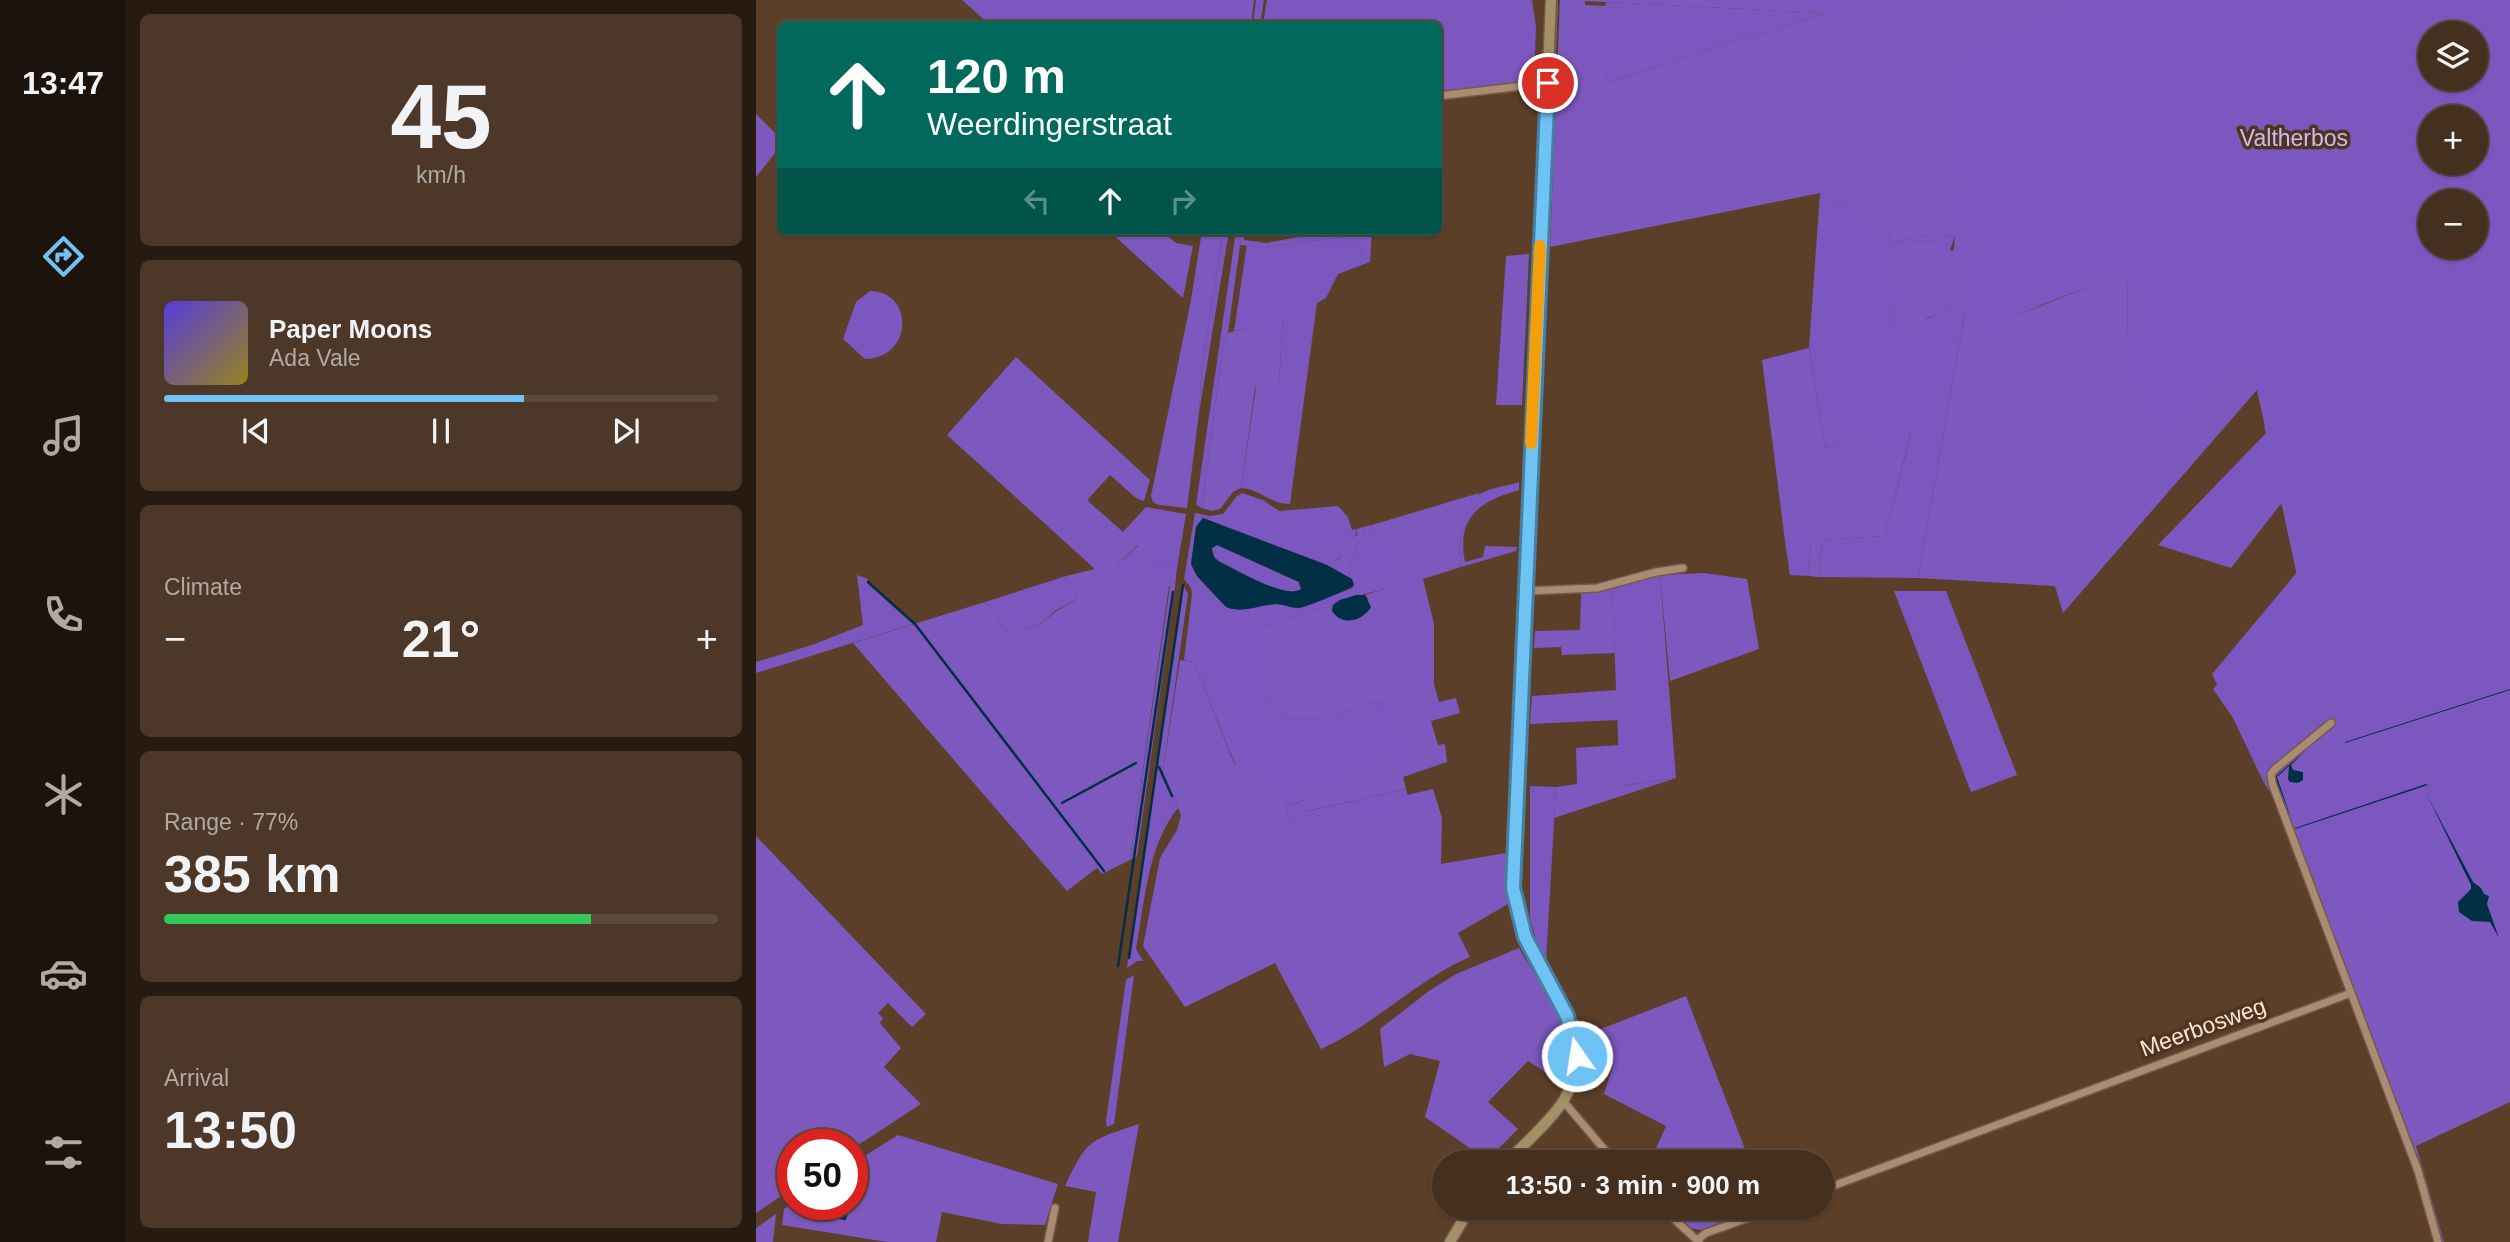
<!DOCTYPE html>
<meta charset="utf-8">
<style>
:root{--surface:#452f1f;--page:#4c3728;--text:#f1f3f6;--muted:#b0a9a4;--line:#5d4a3d;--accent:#6fc2f4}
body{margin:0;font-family:Arial,sans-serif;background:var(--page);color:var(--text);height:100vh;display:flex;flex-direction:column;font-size:26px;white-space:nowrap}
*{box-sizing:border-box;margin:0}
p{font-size:23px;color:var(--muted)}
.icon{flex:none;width:38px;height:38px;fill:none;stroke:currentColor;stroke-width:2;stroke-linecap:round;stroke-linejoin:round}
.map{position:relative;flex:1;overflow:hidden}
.drawer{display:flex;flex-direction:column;gap:14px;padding:14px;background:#261a11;width:630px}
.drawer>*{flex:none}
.banner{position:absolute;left:21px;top:21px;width:665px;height:214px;border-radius:10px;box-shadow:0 2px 5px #0004,0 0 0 2px var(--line);background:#00695c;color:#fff;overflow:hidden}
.tools{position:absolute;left:1662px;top:21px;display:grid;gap:14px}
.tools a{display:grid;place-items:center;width:70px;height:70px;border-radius:50%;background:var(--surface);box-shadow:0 2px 5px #0004,0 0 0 2px var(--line);font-size:35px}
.speed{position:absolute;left:21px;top:1129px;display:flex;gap:14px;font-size:35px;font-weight:700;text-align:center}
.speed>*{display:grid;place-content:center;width:91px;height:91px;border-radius:50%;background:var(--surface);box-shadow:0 2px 5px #0004,0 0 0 2px var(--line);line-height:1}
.speed .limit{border:10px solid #d22;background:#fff;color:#111}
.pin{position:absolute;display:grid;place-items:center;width:60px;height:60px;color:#fff;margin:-30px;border:4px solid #fff;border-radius:50%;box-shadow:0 2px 7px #0007}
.me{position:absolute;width:77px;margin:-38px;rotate:347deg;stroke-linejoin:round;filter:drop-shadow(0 0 5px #0008)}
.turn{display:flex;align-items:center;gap:24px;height:147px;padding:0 35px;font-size:32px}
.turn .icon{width:91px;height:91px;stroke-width:2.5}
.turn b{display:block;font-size:49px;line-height:60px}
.lanes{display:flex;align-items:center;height:66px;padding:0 35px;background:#0003;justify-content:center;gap:35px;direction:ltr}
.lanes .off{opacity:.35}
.big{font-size:52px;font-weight:700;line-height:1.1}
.drawer .widget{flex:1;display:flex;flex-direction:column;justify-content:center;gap:10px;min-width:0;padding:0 24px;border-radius:10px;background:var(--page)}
.drawer .dial{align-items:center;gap:0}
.dial b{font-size:91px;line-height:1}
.song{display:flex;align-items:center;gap:21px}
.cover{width:84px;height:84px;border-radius:10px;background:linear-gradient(135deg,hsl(250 70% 55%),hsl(50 70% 35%))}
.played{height:7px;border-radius:4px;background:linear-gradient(90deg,var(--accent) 65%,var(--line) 65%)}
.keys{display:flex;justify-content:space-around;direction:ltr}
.heat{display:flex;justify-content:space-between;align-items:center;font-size:38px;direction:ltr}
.charge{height:10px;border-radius:5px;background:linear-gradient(90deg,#34c759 77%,var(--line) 0)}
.trip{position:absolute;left:676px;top:1150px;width:402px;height:70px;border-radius:35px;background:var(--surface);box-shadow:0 2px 5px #0004,0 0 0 2px var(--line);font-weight:700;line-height:70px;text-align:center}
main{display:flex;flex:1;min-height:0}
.dock{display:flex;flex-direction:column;width:126px;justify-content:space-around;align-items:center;background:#1c130c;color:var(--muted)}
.dock .icon{width:49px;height:49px}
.dock .on{color:var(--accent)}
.dock b{font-size:32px;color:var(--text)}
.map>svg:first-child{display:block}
.green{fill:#7d59bf;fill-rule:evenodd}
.forest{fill:#7c57c0;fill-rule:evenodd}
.water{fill:#002f46;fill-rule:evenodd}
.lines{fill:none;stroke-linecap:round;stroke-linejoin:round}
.stream{stroke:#002f46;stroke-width:2.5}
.street-casing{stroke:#735b48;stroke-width:10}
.secondary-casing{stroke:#735b48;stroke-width:13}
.street{stroke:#ac8b73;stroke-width:7}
.secondary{stroke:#a39067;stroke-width:10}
.route-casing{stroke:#487e9f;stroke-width:18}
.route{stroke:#6fc2f4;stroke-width:12}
.slow{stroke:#f59e0b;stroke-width:12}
.labels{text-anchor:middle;stroke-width:7;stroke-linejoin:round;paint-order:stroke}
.park-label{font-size:23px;fill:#cabcf1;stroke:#51341f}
.street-label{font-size:23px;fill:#f7e5d8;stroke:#51341f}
</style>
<main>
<nav class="dock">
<b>13:47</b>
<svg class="icon on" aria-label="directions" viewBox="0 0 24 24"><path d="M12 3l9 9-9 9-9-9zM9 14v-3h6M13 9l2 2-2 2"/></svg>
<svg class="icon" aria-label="music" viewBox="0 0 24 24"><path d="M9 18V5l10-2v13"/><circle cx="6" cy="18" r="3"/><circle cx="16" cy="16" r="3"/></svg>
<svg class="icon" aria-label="phone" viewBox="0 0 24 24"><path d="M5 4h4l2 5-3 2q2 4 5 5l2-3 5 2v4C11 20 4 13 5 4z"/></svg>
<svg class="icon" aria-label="climate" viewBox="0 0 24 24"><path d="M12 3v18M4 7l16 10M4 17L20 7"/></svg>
<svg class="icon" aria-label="car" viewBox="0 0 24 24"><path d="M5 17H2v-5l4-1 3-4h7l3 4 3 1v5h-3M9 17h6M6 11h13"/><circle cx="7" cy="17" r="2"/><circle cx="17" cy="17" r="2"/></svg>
<svg class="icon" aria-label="filters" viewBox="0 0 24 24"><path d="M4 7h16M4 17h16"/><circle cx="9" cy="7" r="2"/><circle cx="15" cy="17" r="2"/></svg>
</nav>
<section class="drawer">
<div class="widget dial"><b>45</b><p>km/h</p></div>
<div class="widget">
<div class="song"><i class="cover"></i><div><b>Paper Moons</b><p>Ada Vale</p></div></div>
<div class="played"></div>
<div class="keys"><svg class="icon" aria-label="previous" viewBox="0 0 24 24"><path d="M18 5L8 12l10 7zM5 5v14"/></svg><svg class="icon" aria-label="pause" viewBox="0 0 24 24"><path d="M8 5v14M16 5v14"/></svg><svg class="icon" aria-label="next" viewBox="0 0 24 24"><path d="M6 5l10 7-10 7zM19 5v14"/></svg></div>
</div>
<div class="widget"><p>Climate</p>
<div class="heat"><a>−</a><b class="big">21°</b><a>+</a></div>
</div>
<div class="widget"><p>Range · 77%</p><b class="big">385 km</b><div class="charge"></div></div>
<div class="widget"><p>Arrival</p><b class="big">13:50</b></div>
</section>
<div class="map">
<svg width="1754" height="1242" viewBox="0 0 1754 1242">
<rect width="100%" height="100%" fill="#5c3f29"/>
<path class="green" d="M802,0L792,243L788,242L799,6Z
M804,0H809L810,17L854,82L1069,13L810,0H1754V1102L1660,1146L1688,1242H1684L1511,767L1457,689L1545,594L1501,390L1307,613L1299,586L1162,578L1208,318L1207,308L1193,305L1178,316L1171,318L1167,338H1138L1139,247L1152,242L1182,241L1192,252L1203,251L1198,248L1199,236C1176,234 1159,234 1138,243L1127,223L1064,193L794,247ZM1675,33H1720V79H1675ZM1675,117H1720V163H1675ZM1675,201H1720V247H1675ZM1473,258L1490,339L1372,342L1371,271L1255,318L1375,267Z
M0,114L24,138V147L0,177Z
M353,231H406L420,243L437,246L427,298Z
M446,231H467L446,366L443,413L431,508L403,505L397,502L395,496L435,300Z
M486,231H488V240L510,243L575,231H587V234L585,237L509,247L484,245Z
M593,231H616L614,262Z
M773,254L766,405H740L750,256Z
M527,317L523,384L499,388L485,488L477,492L464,509L455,511L446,508L467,345L472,333Z
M1053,348L1069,448L1155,431L1129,536L1066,540L1063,577L1053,576L1055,541H1029L1006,360Z
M260,357L394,480L388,501L380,498L354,475L332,499L333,502L382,545L359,566L421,568L419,587L413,586L374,860L346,874L341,868L311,891L97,643L229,602L252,633L282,626L299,612L321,599L310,576L339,569L191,435Z
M723,493C706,517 701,538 705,567L667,579L678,624V684L683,702L700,698L704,713L675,721L682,745L689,744L691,762L647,777L650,789L551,811L548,800L530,805L534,822L677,789L686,818L685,864L750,853L749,886L752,904L702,933L714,957C660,980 619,1025 565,1049L519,963L429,1007L387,946L404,858L421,830L425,815L407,771L424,660L438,662L479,766L517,753L640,756L624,701C596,708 537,735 516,706L493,631L577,605L576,611L613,599L609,595L632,588L616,525Z
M611,526L593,564L592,577L571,565L583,559L601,534V529Z
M948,573L991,579L1003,649L914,681L904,575Z
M856,589L859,653L806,655L805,647L778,648L779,631L824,630L825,593Z
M861,690L862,720L774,724L776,696Z
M863,745L865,786L920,778L798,818L800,787L821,784L820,748Z
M767,762L770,795L765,904L762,867Z
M1510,774L1588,984L1582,994L1573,998L1572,996L1583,992L1587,985L1515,793L1508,783Z
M0,836L170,1014L156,1027L132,1003L122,1013L127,1018L124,1023L145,1048L128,1067L165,1104L96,1149V1144H37V1188L0,1213Z
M763,948C780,978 812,1022 813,1056C813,1066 809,1074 806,1083L772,1061L732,1102L762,1129L731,1160L669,1117L684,1061L654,1054L628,1067L624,1029L673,991L700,974Z
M930,996L994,1162H894L910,1126L848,1094L857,1066L829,1058L827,1036Z
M383,1124L362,1242H332L340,1192L309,1186C332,1138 333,1141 383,1124Z
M142,1135L302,1184L289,1225L246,1224L186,1212L180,1242H131L26,1225L28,1209L37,1203L61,1204L53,1212L90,1220L101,1186L96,1184V1164Z
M914,1208H1006L944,1230L935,1228Z
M20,1214L17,1242H0V1228Z"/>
<path class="forest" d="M206,0H498L495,24H233Z
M500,0H508L504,24H497Z
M511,0H776L780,26L778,82L683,94L682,24H507Z
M809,0H829V5L849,6L850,2L1069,13L854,82L808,17Z
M928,0H1091L1057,7Z
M1343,0H1494L1475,251L1479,279L1492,338L1410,430L1375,357L1372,342L1371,272L1229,326L1221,260C1204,251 1199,254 1182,250V241L1152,242L1140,247L1138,338H1167L1168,320L1178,316L1193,305L1201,303L1207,308L1208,318L1162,578L1063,577L1066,540L1129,536L1155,432L1069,448L1053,348L1064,193L1127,223L1138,243C1159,234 1177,234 1199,236L1194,250L1197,251L1202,234L1210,65Z
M1496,0H1754V229L1720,233V201H1675V236L1478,254ZM1675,33H1720V79H1675ZM1675,117H1720V163H1675Z
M467,231H473L443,413L446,366Z
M480,231H486L472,333L467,345L446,508L440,505Z
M587,231H593L614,262L582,274L570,298L561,303L534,504C516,505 504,489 485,488L500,387L523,383L527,318L478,331L491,244L509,247L585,237Z
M1754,232V313L1745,312L1668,325L1496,347L1480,279L1478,255L1675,239V247H1720V235Z
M114,291C158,291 158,358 109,359L87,339L100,302Z
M1745,315L1754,316C1754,357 1754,415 1743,453C1736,467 1704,479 1691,488C1665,507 1622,557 1608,585C1586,629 1609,668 1574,711L1497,349L1667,328Z
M1754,419V566L1690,509L1688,510L1754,570V688L1587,741L1588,746H1585L1576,716L1596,676L1602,611L1614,580L1640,545L1681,501L1699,486L1741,460L1747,451Z
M1508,426H1511L1528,503L1524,505L1475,568L1402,545L1510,433Z
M763,482V490C724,501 700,517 709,562L727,557L729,546L761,547L760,551L705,567C702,546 703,503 726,493C737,487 752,486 763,482Z
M486,493L507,500L523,511L582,506L592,517L596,530L601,529C598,546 587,558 571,565L447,518L440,527L435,564L441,576L465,602L475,609L523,604L544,608L594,589L597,588L596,579L592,577L593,564L611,526L616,525L633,588L584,600L577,605L494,631L516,706C537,735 596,708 624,701L641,756L526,788L517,753L480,767L438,662L428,660L436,594L435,588L428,579L439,513L454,516L467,514L480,497Z
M390,507L430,514L421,568L358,567L382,546L366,533Z
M1055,540L1053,576L1034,575L1029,541Z
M461,545L543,582L545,589C530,600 482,570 464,562L459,559L456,548Z
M1542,571L1573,719L1567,729L1510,774L1508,783L1456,674Z
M904,574L920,778L864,786L856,589Z
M101,575L112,579L111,583L157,624L0,673V662L56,645L107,625Z
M310,576L321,599L299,611L282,626L252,633L229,602Z
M427,585L432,594L407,771L422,808C391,846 389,902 380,949L387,961H381L371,968Z
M414,586L419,587L381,856L374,860Z
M1138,591H1190L1261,775L1215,792Z
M1754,696V888C1748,862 1724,844 1698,845L1668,787L1672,785L1670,784L1549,825L1666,787L1695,846C1641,869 1657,939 1573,914L1541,830L1543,827L1540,828L1521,777L1533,766L1531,778L1538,786H1543L1549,780L1547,770L1535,765L1550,752L1557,761H1563L1579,754L1573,726L1575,727L1581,747L1591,748Z
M774,786L800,787L790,962L781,943L774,918Z
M650,789L652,796L534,822L530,805L549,800L552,811Z
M378,975L358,1124L351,1127L350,1121L370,980Z"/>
<path class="water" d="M447,518L571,565L596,579L598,585C593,590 551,607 542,608C534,608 527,604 520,604C502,605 488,614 470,607L441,576L435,564L440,527ZM461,545L543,582L545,589C530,600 481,570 464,562C458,558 456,555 456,548Z
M600,595H609L615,607C607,621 586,627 576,611L577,605L584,600Z
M1754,689V690L1589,743V742Z
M1549,751L1535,765L1537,770L1547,772V780L1542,783L1534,782L1532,779L1533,766L1521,777L1536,821L1519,777Z
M1670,784L1672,785L1539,829V828Z
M1670,793L1717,882L1725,888L1728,894L1733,896L1731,904L1743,938L1734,922L1716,921L1703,912L1702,902L1715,889V885Z
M61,1204H96L89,1220L55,1214L53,1212Z"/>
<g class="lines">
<path class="stream" d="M112,582L159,624L348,871
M403,767L416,796
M306,803L380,763
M373,958L427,585
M362,966L417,592"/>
<g class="street-casing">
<path id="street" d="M682,96L792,83
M770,591L841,588L900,572L927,568
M1575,723L1519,769L1515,774L1516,783L1662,1171L1682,1242
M808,1102L859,1162
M1066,1190L1595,993
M906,1208L943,1242
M941,1240L950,1233L1020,1208
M292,1242L299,1208"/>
</g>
<g class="secondary-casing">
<path id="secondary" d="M751,1162C767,1145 799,1117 809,1098C841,1043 794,988 771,939C763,923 761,905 757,888L795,0
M694,1242L714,1208"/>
</g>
<use href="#street" class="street"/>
<use href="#secondary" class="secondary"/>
</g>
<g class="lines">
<g class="route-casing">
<path id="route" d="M792,83L757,888L769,937L811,1016L821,1056"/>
</g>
<use href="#route" class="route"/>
<path class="slow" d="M775,443L784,246"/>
</g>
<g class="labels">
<g class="park-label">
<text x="1538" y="146">Valtherbos</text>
</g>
<g class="street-label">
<text transform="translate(1447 1027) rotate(-20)" y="8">Meerbosweg</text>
</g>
</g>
</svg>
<div class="tools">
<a><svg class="icon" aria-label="layers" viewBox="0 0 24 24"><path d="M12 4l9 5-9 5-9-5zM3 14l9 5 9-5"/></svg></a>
<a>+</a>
<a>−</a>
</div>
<div class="speed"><div class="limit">50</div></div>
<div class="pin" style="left:792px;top:83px;background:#d93025"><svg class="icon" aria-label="arrive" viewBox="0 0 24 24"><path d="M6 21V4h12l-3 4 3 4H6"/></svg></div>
<svg class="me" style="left:821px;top:1056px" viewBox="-20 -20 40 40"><circle r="17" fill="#6fc2f4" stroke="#fff" stroke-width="3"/><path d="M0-11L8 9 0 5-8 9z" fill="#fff"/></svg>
<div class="trip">13:50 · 3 min · 900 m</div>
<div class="banner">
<div class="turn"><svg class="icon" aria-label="ahead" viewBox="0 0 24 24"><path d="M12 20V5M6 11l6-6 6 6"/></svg><div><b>120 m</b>Weerdingerstraat</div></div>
<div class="lanes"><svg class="icon off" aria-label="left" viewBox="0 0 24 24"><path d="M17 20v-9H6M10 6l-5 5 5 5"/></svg><svg class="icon" aria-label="ahead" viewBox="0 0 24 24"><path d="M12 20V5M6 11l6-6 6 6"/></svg><svg class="icon off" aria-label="right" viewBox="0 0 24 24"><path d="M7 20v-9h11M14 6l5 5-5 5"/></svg></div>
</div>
</div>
</main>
